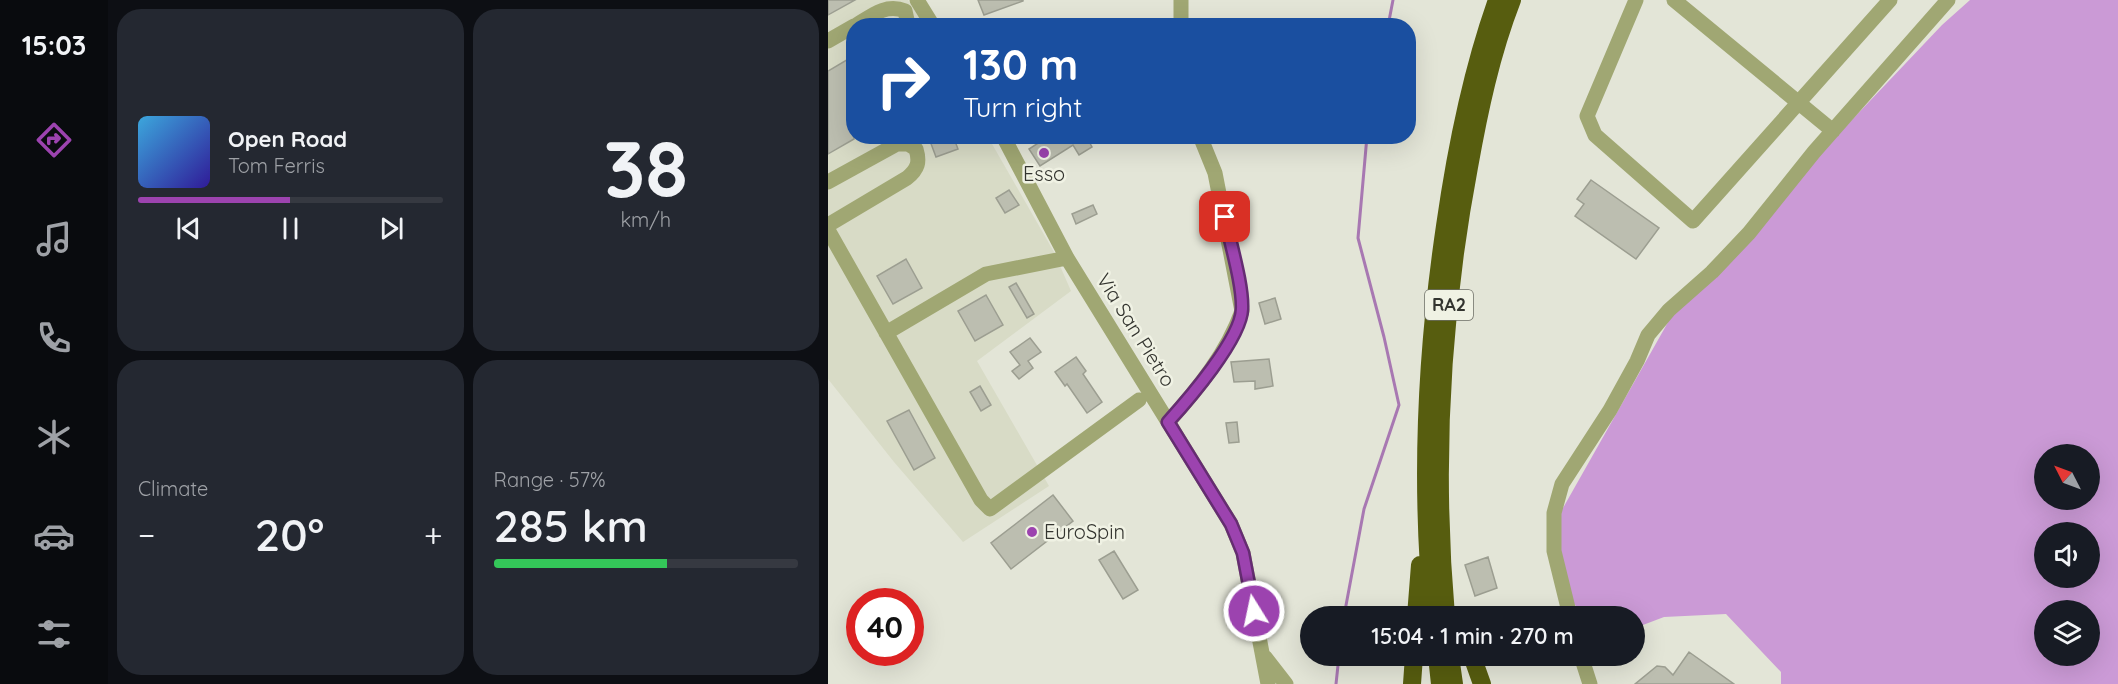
<!DOCTYPE html>
<meta charset="utf-8">
<style>
:root{--surface:#171b24;--page:#242831;--text:#f1f3f6;--muted:#9ea1a6;--line:#363941;--accent:#9c43af}
body{margin:0;font-family:Quicksand,sans-serif;background:var(--page);color:var(--text);height:100vh;display:flex;flex-direction:column;font-size:22px;white-space:nowrap}
*{box-sizing:border-box;margin:0}
p{font-size:20px;color:var(--muted)}
.icon{flex:none;width:33px;height:33px;fill:none;stroke:currentColor;stroke-width:2;stroke-linecap:round;stroke-linejoin:round}
.map{position:relative;flex:1;overflow:hidden}
.sheet{display:flex;flex-direction:column;gap:9px;padding:9px;background:#0d0f14;width:720px}
.sheet>*{flex:none}
.guide{position:absolute;left:18px;top:18px;width:570px;height:126px;border-radius:24px;box-shadow:0 6px 24px #0002;background:#1a4fa0;color:#fff;overflow:hidden}
.needle{width:39px;rotate:312deg}
.buttons{position:absolute;left:1206px;top:444px;display:grid;gap:12px}
.buttons a{display:grid;place-items:center;width:66px;height:66px;border-radius:50%;background:var(--surface);box-shadow:0 6px 24px #0002;font-size:30px}
.speed{position:absolute;left:18px;top:588px;display:flex;gap:12px;font-size:30px;font-weight:700;text-align:center}
.speed>*{display:grid;place-content:center;width:78px;height:78px;border-radius:50%;background:var(--surface);box-shadow:0 6px 24px #0002;line-height:1}
.speed .limit{border:9px solid #d22;background:#fff;color:#111}
.pin{position:absolute;display:grid;place-items:center;width:51px;height:51px;color:#fff;margin:-26px;border-radius:12px;box-shadow:0 3px 9px #0006}
.me{position:absolute;width:66px;margin:-33px;rotate:350deg;stroke-linejoin:round;filter:drop-shadow(0 0 4px #0008)}
.turn{display:flex;align-items:center;gap:21px;height:126px;padding:0 18px;font-size:27px}
.turn .icon{width:78px;height:78px;stroke-width:2.5}
.turn b{display:block;font-size:42px;line-height:51px}
.big{font-size:45px;font-weight:600;line-height:1.1}
.sheet .widget{flex:1;display:flex;flex-direction:column;justify-content:center;gap:9px;min-width:0;padding:0 21px;border-radius:24px;background:var(--page)}
.sheet .dial{align-items:center;gap:0}
.dial b{font-size:78px;line-height:1}
.song{display:flex;align-items:center;gap:18px}
.cover{width:72px;height:72px;border-radius:9px;background:linear-gradient(135deg,hsl(200 70% 55%),hsl(250 70% 35%))}
.played{height:6px;border-radius:3px;background:linear-gradient(90deg,var(--accent) 50%,var(--line) 50%)}
.keys{display:flex;justify-content:space-around;direction:ltr}
.heat{display:flex;justify-content:space-between;align-items:center;font-size:33px;direction:ltr}
.charge{height:9px;border-radius:4px;background:linear-gradient(90deg,#34c759 57%,var(--line) 0)}
.sheet .tiles{flex:1;display:grid;gap:9px;grid-template-columns:repeat(2,1fr)}
.trip{position:absolute;left:472px;top:606px;width:345px;height:60px;border-radius:30px;background:var(--surface);box-shadow:0 6px 24px #0002;font-weight:600;line-height:60px;text-align:center}
main{display:flex;flex:1;min-height:0}
.dock{display:flex;flex-direction:column;width:108px;justify-content:space-around;align-items:center;background:#090b0e;color:var(--muted)}
.dock .icon{width:42px;height:42px}
.dock .current{color:var(--accent)}
.dock b{font-size:27px;color:var(--text)}
.map>svg:first-child{display:block}
.built{fill:#d8dbc6}
.forest{fill:#cb9ad6;fill-rule:evenodd}
.lines{fill:none;stroke-linecap:round;stroke-linejoin:round}
.stream{stroke:#a878b2;stroke-width:3}
.building{fill:#bcbeb0;stroke:#9c9e91;stroke-width:1.5}
.minor{stroke:#a0a773;stroke-width:15}
.highway{stroke:#575d0f;stroke-width:18}
.route-casing{stroke:#652c72;stroke-width:15}
.route{stroke:#9c43af;stroke-width:10}
.poi-dot{fill:#9c43af;stroke:#f0f2e4;stroke-width:2}
.labels{text-anchor:middle;stroke-width:5;stroke-linejoin:round;paint-order:stroke}
.shield{fill:#f0f2e4;stroke:#6c6d65;stroke-width:1.5}
.shield-label{font-size:18px;font-weight:bold;fill:#33342f}
.poi-label{font-size:20px;fill:#33342f;stroke:#f0f2e4}
.street-label{font-size:20px;fill:#33342f;stroke:#f0f2e4}
</style>
<main>
<nav class="dock">
<b>15:03</b>
<svg class="icon current" aria-label="directions" viewBox="0 0 24 24"><path d="M12 3l9 9-9 9-9-9zM9 14v-3h6M13 9l2 2-2 2"/></svg>
<svg class="icon" aria-label="music" viewBox="0 0 24 24"><path d="M9 18V5l10-2v13"/><circle cx="6" cy="18" r="3"/><circle cx="16" cy="16" r="3"/></svg>
<svg class="icon" aria-label="phone" viewBox="0 0 24 24"><path d="M5 4h4l2 5-3 2q2 4 5 5l2-3 5 2v4C11 20 4 13 5 4z"/></svg>
<svg class="icon" aria-label="climate" viewBox="0 0 24 24"><path d="M12 3v18M4 7l16 10M4 17L20 7"/></svg>
<svg class="icon" aria-label="car" viewBox="0 0 24 24"><path d="M5 17H2v-5l4-1 3-4h7l3 4 3 1v5h-3M9 17h6M6 11h13"/><circle cx="7" cy="17" r="2"/><circle cx="17" cy="17" r="2"/></svg>
<svg class="icon" aria-label="filters" viewBox="0 0 24 24"><path d="M4 7h16M4 17h16"/><circle cx="9" cy="7" r="2"/><circle cx="15" cy="17" r="2"/></svg>
</nav>
<section class="sheet">
<div class="tiles">
<div class="widget">
<div class="song"><i class="cover"></i><div><b>Open Road</b><p>Tom Ferris</p></div></div>
<div class="played"></div>
<div class="keys"><svg class="icon" aria-label="previous" viewBox="0 0 24 24"><path d="M18 5L8 12l10 7zM5 5v14"/></svg><svg class="icon" aria-label="pause" viewBox="0 0 24 24"><path d="M8 5v14M16 5v14"/></svg><svg class="icon" aria-label="next" viewBox="0 0 24 24"><path d="M6 5l10 7-10 7zM19 5v14"/></svg></div>
</div>
<div class="widget dial"><b>38</b><p>km/h</p></div>
<div class="widget"><p>Climate</p>
<div class="heat"><a>−</a><b class="big">20°</b><a>+</a></div>
</div>
<div class="widget"><p>Range · 57%</p><b class="big">285 km</b><div class="charge"></div></div>
</div>
</section>
<div class="map">
<svg width="1290" height="684" viewBox="0 0 1290 684">
<rect width="100%" height="100%" fill="#e3e5d7"/>
<path class="built" d="M0,0H80L96,25L26,26V136L160,137L226,252L243,291L149,361L221,486L135,542L66,462L0,379Z"/>
<path class="forest" d="M1142,0H1290V684H953V672L898,614L836,617L807,628V616H757L737,594L722,531L852,301L1114,25ZM1216,454H1262V500H1216ZM1216,532H1262V578H1216ZM1216,610H1262V656H1216Z"/>
<g class="lines">
<path class="stream" d="M560,26L565,0
M516,616L536,509L571,405L556,337L530,238L539,136
M508,684L511,656"/>
</g>
<path class="building" d="M0,0H27L0,15Z
M150,0H195V1L156,15Z
M22,58L26,64V139L0,154V71Z
M115,136H125L130,149L108,157L102,141Z
M221,136H258L264,147L251,155L245,145L212,166L201,149Z
M763,180L831,228L808,259L747,216L756,204L749,199Z
M181,190L191,205L177,213L168,198Z
M265,205L269,214L248,224L244,214Z
M78,259L94,288L65,304L49,276Z
M188,283L206,314L199,318L181,287Z
M158,295L175,325L147,341L130,311Z
M447,298L453,319L437,324L431,303Z
M202,338L213,352L200,361L205,368L191,379L184,371L192,365L182,352Z
M248,357L258,371L255,374L274,402L259,413L239,384L237,386L227,372Z
M441,359L445,386L427,389V381L406,382L403,362Z
M152,386L163,405L153,411L142,392Z
M81,410L107,458L86,470L59,421Z
M409,422L411,442L401,443L398,423Z
M225,495L245,521L183,569L163,543Z
M286,551L310,590L295,599L271,560Z
M660,557L669,588L647,596L637,565Z
M861,652L906,684H807L829,666L837,667L845,675Z"/>
<g class="lines">
<path class="minor" d="M89,0L105,26
M808,0L759,116L767,135L865,221L1062,0
M846,0L1005,131
M27,26C43,16 58,3 77,11L79,20L77,26
M353,26V0
M0,41L26,26
M175,136L239,258L403,524L415,553L440,684
M0,182L69,144H80L88,149C92,162 90,169 79,178L0,225
M0,230L153,500L162,509L311,400
M58,333L158,274L239,258
M340,422C370,389 399,353 414,311L387,173L372,136
M742,616L726,551V513L734,484L782,410L809,361L820,335L841,310L884,272L921,233L986,152L1120,0
M753,656L762,684
M437,657L458,684"/>
<path class="highway" d="M588,616L592,565
M605,616C592,487 598,355 617,226C628,149 643,73 669,0
M618,616C605,467 613,315 641,167C651,111 663,54 684,0
M609,656L612,684
M622,656L626,684
M644,656L654,684
M584,684L586,656"/>
</g>
<g class="lines">
<g class="route-casing">
<path id="route" d="M397,217C402,243 415,284 414,309C413,339 360,400 340,422L403,524L415,553L426,611"/>
</g>
<use href="#route" class="route"/>
</g>
<g class="poi-dot">
<circle cx="216" cy="153" r="6"/>
<circle cx="204" cy="532" r="6"/>
</g>
<g class="labels">
<rect class="shield" x="597" y="290" width="48" height="30" rx="4.5"/>
<g class="shield-label">
<text x="621" y="311">RA2</text>
</g>
<g class="poi-label">
<text x="216" y="181">Esso</text>
<text x="216" y="539" text-anchor="start">EuroSpin</text>
</g>
<g class="street-label">
<text transform="translate(308 330) rotate(58)" y="7">Via San Pietro</text>
</g>
</g>
</svg>
<div class="buttons">
<a><svg class="needle" viewBox="-14 -14 28 28"><path d="M0-13l5 13h-10z" fill="#e53935"/><path d="M0 13l5-13h-10z" fill="#9ea1a6"/></svg></a>
<a><svg class="icon" aria-label="sound" viewBox="0 0 24 24"><path d="M4 9h4l5-4v14l-5-4H4zM17 9q2 3 0 6"/></svg></a>
<a><svg class="icon" aria-label="layers" viewBox="0 0 24 24"><path d="M12 4l9 5-9 5-9-5zM3 14l9 5 9-5"/></svg></a>
</div>
<div class="speed"><div class="limit">40</div></div>
<div class="pin" style="left:397px;top:217px;background:#d93025"><svg class="icon" aria-label="arrive" viewBox="0 0 24 24"><path d="M6 21V4h12l-3 4 3 4H6"/></svg></div>
<svg class="me" style="left:426px;top:611px" viewBox="-20 -20 40 40"><circle r="17" fill="#9c43af" stroke="#fff" stroke-width="3"/><path d="M0-11L8 9 0 5-8 9z" fill="#fff"/></svg>
<div class="trip">15:04 · 1 min · 270 m</div>
<div class="guide">
<div class="turn"><svg class="icon" aria-label="right" viewBox="0 0 24 24"><path d="M7 20v-9h11M14 6l5 5-5 5"/></svg><div><b>130 m</b>Turn right</div></div>
</div>
</div>
</main>
